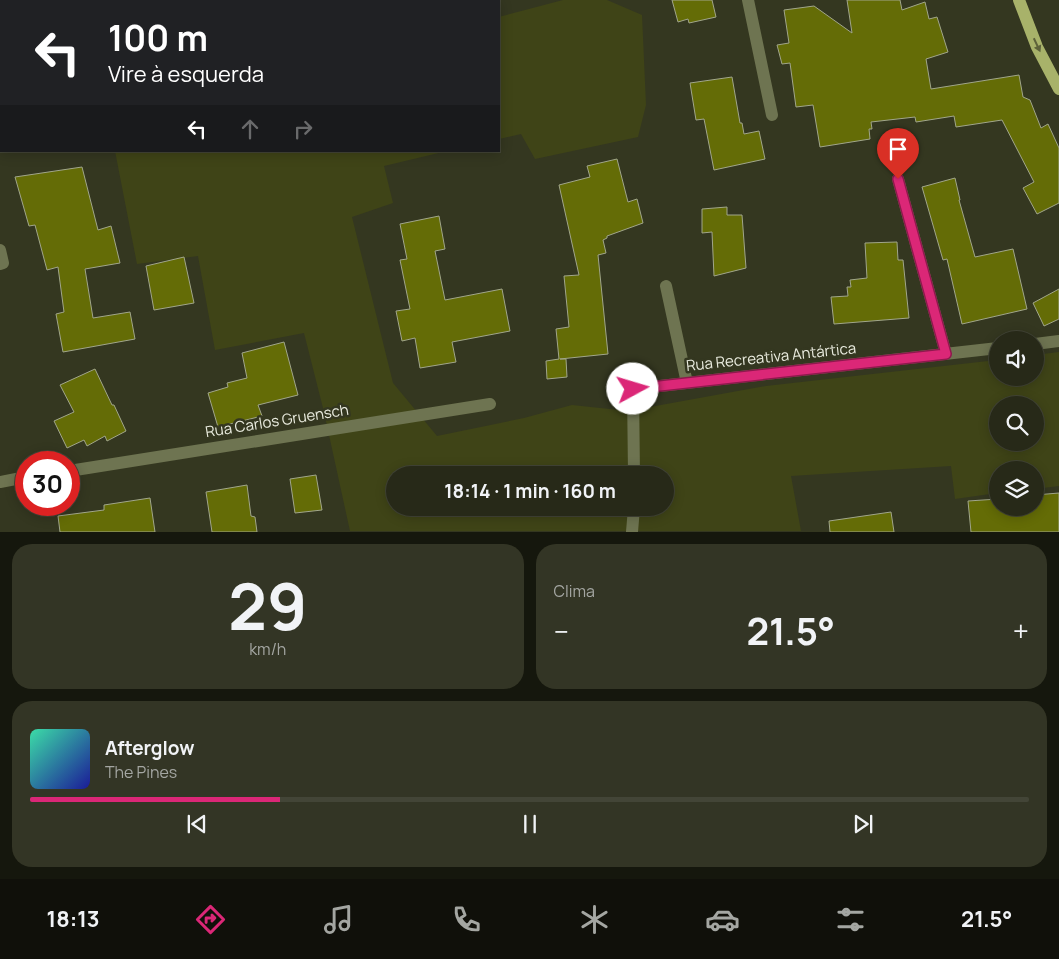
<!DOCTYPE html>
<html lang="pt">
<meta charset="utf-8">
<style>
:root{--surface:#272918;--page:#333525;--text:#f1f3f6;--muted:#a4a6a2;--line:#434537;--accent:#db2777}
body{margin:0;font-family:Manrope,sans-serif;background:var(--page);color:var(--text);height:100vh;display:flex;flex-direction:column;font-size:19px;white-space:nowrap}
*{box-sizing:border-box;margin:0}
p{font-size:16px;color:var(--muted)}
.icon{flex:none;width:28px;height:28px;fill:none;stroke:currentColor;stroke-width:2;stroke-linecap:round;stroke-linejoin:round}
.map{position:relative;height:532px;overflow:hidden}
.side{display:flex;flex-direction:column;gap:12px;padding:12px;background:#15170d;flex:1}
.side>*{flex:none}
.banner{position:absolute;left:0px;top:0px;width:500px;height:152px;box-shadow:0 2px 12px #0003,0 0 0 1px var(--line);background:#202124;color:#fff;overflow:hidden}
.controls{position:absolute;left:989px;top:331px;display:grid;gap:10px}
.controls a{display:grid;place-items:center;width:55px;height:55px;border-radius:50%;background:var(--surface);box-shadow:0 2px 12px #0003,0 0 0 1px var(--line);font-size:25px}
.speed{position:absolute;left:15px;top:451px;display:flex;gap:10px;font-size:25px;font-weight:700;text-align:center}
.speed>*{display:grid;place-content:center;width:65px;height:65px;border-radius:50%;background:var(--surface);box-shadow:0 2px 12px #0003,0 0 0 1px var(--line);line-height:1}
.speed .limit{border:8px solid #d22;background:#fff;color:#111}
.pin{position:absolute;display:grid;place-items:center;width:42px;height:42px;color:#fff;margin:-51px -21px;border-radius:50% 50% 50% 0;rotate:-45deg;box-shadow:0 0 5px #0007}
.pin .icon{rotate:45deg}
.me{position:absolute;width:55px;margin:-28px;rotate:84deg;stroke-linejoin:round;filter:drop-shadow(0 0 4px #0008)}
.turn{display:flex;align-items:center;gap:18px;height:105px;padding:0 25px;font-size:22px}
.turn .icon{width:65px;height:65px;stroke-width:2.5}
.turn b{display:block;font-size:35px;line-height:42px}
.lanes{display:flex;align-items:center;height:48px;padding:0 25px;background:#0003;justify-content:center;gap:25px;direction:ltr}
.lanes .off{opacity:.35}
.big{font-size:38px;font-weight:700;line-height:1.1}
.side .tile{flex:1;display:flex;flex-direction:column;justify-content:center;gap:8px;min-width:0;padding:0 18px;border-radius:20px;background:var(--page)}
.side .dial{align-items:center;gap:0}
.dial b{font-size:65px;line-height:1}
.song{display:flex;align-items:center;gap:15px}
.cover{width:60px;height:60px;border-radius:8px;background:linear-gradient(135deg,hsl(160 70% 55%),hsl(240 70% 35%))}
.played{height:5px;border-radius:2px;background:linear-gradient(90deg,var(--accent) 25%,var(--line) 25%)}
.keys{display:flex;justify-content:space-around;direction:ltr}
.heat{display:flex;justify-content:space-between;align-items:center;font-size:28px;direction:ltr}
.side .tiles{flex:1;display:grid;gap:12px;grid-template-columns:1fr 1fr}
.tile:last-child{grid-column:span 2}
.trip{position:absolute;left:386px;top:466px;width:288px;height:50px;border-radius:25px;background:var(--surface);box-shadow:0 2px 12px #0003,0 0 0 1px var(--line);font-weight:700;line-height:50px;text-align:center}
.tabs{display:flex;height:80px;justify-content:space-around;align-items:center;background:#10100a;color:var(--muted)}
.tabs .icon{width:35px;height:35px}
.tabs .current{color:var(--accent)}
.tabs b{font-size:22px;color:var(--text)}
.map>svg:first-child{display:block}
.green{fill:#3f4417;fill-rule:evenodd}
.building{fill:#646c06;stroke:#a1a68b}
.lines{fill:none;stroke-linecap:round;stroke-linejoin:round}
.minor{stroke:#6e7451;stroke-width:12}
.primary{stroke:#a8b26a;stroke-width:12}
.oneway{fill:#5d623a}
.route-casing{stroke:#8e194d;stroke-width:12}
.route{stroke:#db2777;stroke-width:9}
.labels{text-anchor:middle;stroke-width:5;stroke-linejoin:round;paint-order:stroke}
.street-label{font-size:15px;fill:#eaecdf;stroke:#343720}
</style>
<div class="map">
<svg width="1059" height="532" viewBox="0 0 1059 532">
<rect width="100%" height="100%" fill="#343720"/>
<path class="green" d="M563,0H607L642,15L646,105L638,137L535,159L521,134L499,139V72L501,71L499,60V17Z
M115,151H447L384,166L393,203L352,217L393,383L437,436L524,418L572,405L628,411L766,386L997,360L998,378H1035V355L1059,352V486L1035,489V470H998L997,493L955,499L951,466L791,476L801,531H350L324,412L304,333L215,350L198,256L137,264ZM998,405H1035V442H998ZM395,475H665V508H395Z"/>
<path class="building" d="M672,0H712L716,17L689,23L688,19L678,22Z
M847,0H900L902,10L925,2L929,19L937,17L948,52L926,59L931,89L1019,75L1023,97L1030,100L1041,128L1048,124L1059,148V203L1037,214L1023,188L1034,182L1002,120L956,127L954,116L916,122L915,117L871,122L872,129H869L870,139L820,147L813,105L796,107L790,63L782,64L777,45L789,43L784,10L814,6L852,33Z
M732,77L740,123H742L744,134L759,131L765,159L714,170L704,119L696,120L690,83Z
M617,159L628,202L637,199L643,223L607,236V238L603,240L606,253L598,255L608,354L560,359H566L567,377L547,379L546,361L559,359L556,329L569,327L564,276L579,275L559,185L590,177L587,166Z
M82,167L98,230L111,226L120,263L85,269L93,318L130,312L135,339L63,352L56,314L64,312L58,267L47,270L35,225L29,226L15,177Z
M955,178L960,200H959L975,257L1013,249L1027,309L962,324L947,259L943,260L922,187Z
M727,207V215H742L746,268L714,276L712,232L702,233V209Z
M439,216L445,249L435,251L445,300L502,289L510,331L452,342L456,362L420,368L415,338L402,341L396,311L410,309L400,260L407,259L400,224Z
M897,242L898,260H903L909,318L834,324L831,297L848,296L847,287H851L850,280L867,278L865,243Z
M184,257L194,303L154,310L146,266Z
M1059,289V319L1044,326L1033,303Z
M284,342L298,395L258,405L262,416L218,427L208,393L228,387L227,383L247,378L242,353Z
M95,369L112,405H114L126,431L107,441L105,436L87,446L84,440L67,448L54,421L74,412L60,385Z
M316,475L322,510L295,513L290,479Z
M247,485L251,516L255,517L257,532H212L206,492Z
M1059,493V532H971L968,501L998,499V508H1035V495Z
M150,498L155,532H60L58,516L104,510V505Z
M891,512L894,532H830L829,521Z"/>
<g class="lines">
<path class="minor" d="M748,0L772,115
M898,179L946,354
M0,250L3,263L0,264
M666,286L687,383
M1035,344L1059,341
M69,471L490,404
M634,475L633,389L998,348
M0,482L26,477
M632,532L634,508"/>
<path class="primary" d="M1019,0L1037,47L1059,89"/>
</g>
<defs><path id="oneway-solid" d="M-6-.8H1V-3.2L6.5 0L1 3.2V.8H-6Z" transform="scale(1.25)"/></defs>
<use class="oneway" href="#oneway-solid" transform="translate(1037 45) rotate(65)"/>
<g class="lines">
<g class="route-casing">
<path id="route" d="M633,389L946,354L898,179"/>
</g>
<use href="#route" class="route"/>
</g>
<g class="labels">
<g class="street-label">
<text transform="translate(771 357) rotate(-6)" y="5">Rua Recreativa Antártica</text>
<text transform="translate(277 421) rotate(-9)" y="5">Rua Carlos Gruensch</text>
</g>
</g>
</svg>
<div class="controls">
<a><svg class="icon" aria-label="sound" viewBox="0 0 24 24"><path d="M4 9h4l5-4v14l-5-4H4zM17 9q2 3 0 6"/></svg></a>
<a><svg class="icon" aria-label="search" viewBox="0 0 24 24"><circle cx="10" cy="10" r="6"/><path d="M15 15l6 6"/></svg></a>
<a><svg class="icon" aria-label="layers" viewBox="0 0 24 24"><path d="M12 4l9 5-9 5-9-5zM3 14l9 5 9-5"/></svg></a>
</div>
<div class="speed"><div class="limit">30</div></div>
<div class="pin" style="left:898px;top:179px;background:#d93025"><svg class="icon" aria-label="arrive" viewBox="0 0 24 24"><path d="M6 21V4h12l-3 4 3 4H6"/></svg></div>
<svg class="me" style="left:633px;top:389px" viewBox="-20 -20 40 40"><circle r="19" fill="#fff"/><path d="M0-13L10 11 0 6-10 11z" fill="#db2777"/></svg>
<div class="trip">18:14 · 1 min · 160 m</div>
<div class="banner">
<div class="turn"><svg class="icon" aria-label="left" viewBox="0 0 24 24"><path d="M17 20v-9H6M10 6l-5 5 5 5"/></svg><div><b>100 m</b>Vire à esquerda</div></div>
<div class="lanes"><svg class="icon" aria-label="left" viewBox="0 0 24 24"><path d="M17 20v-9H6M10 6l-5 5 5 5"/></svg><svg class="icon off" aria-label="ahead" viewBox="0 0 24 24"><path d="M12 20V5M6 11l6-6 6 6"/></svg><svg class="icon off" aria-label="right" viewBox="0 0 24 24"><path d="M7 20v-9h11M14 6l5 5-5 5"/></svg></div>
</div>
</div>
<section class="side">
<div class="tiles">
<div class="tile dial"><b>29</b><p>km/h</p></div>
<div class="tile"><p>Clima</p>
<div class="heat"><a>−</a><b class="big">21.5°</b><a>+</a></div>
</div>
<div class="tile">
<div class="song"><i class="cover"></i><div><b>Afterglow</b><p>The Pines</p></div></div>
<div class="played"></div>
<div class="keys"><svg class="icon" aria-label="previous" viewBox="0 0 24 24"><path d="M18 5L8 12l10 7zM5 5v14"/></svg><svg class="icon" aria-label="pause" viewBox="0 0 24 24"><path d="M8 5v14M16 5v14"/></svg><svg class="icon" aria-label="next" viewBox="0 0 24 24"><path d="M6 5l10 7-10 7zM19 5v14"/></svg></div>
</div>
</div>
</section>
<nav class="tabs">
<b>18:13</b>
<svg class="icon current" aria-label="directions" viewBox="0 0 24 24"><path d="M12 3l9 9-9 9-9-9zM9 14v-3h6M13 9l2 2-2 2"/></svg>
<svg class="icon" aria-label="music" viewBox="0 0 24 24"><path d="M9 18V5l10-2v13"/><circle cx="6" cy="18" r="3"/><circle cx="16" cy="16" r="3"/></svg>
<svg class="icon" aria-label="phone" viewBox="0 0 24 24"><path d="M5 4h4l2 5-3 2q2 4 5 5l2-3 5 2v4C11 20 4 13 5 4z"/></svg>
<svg class="icon" aria-label="climate" viewBox="0 0 24 24"><path d="M12 3v18M4 7l16 10M4 17L20 7"/></svg>
<svg class="icon" aria-label="car" viewBox="0 0 24 24"><path d="M5 17H2v-5l4-1 3-4h7l3 4 3 1v5h-3M9 17h6M6 11h13"/><circle cx="7" cy="17" r="2"/><circle cx="17" cy="17" r="2"/></svg>
<svg class="icon" aria-label="filters" viewBox="0 0 24 24"><path d="M4 7h16M4 17h16"/><circle cx="9" cy="7" r="2"/><circle cx="15" cy="17" r="2"/></svg>
<b>21.5°</b>
</nav>
